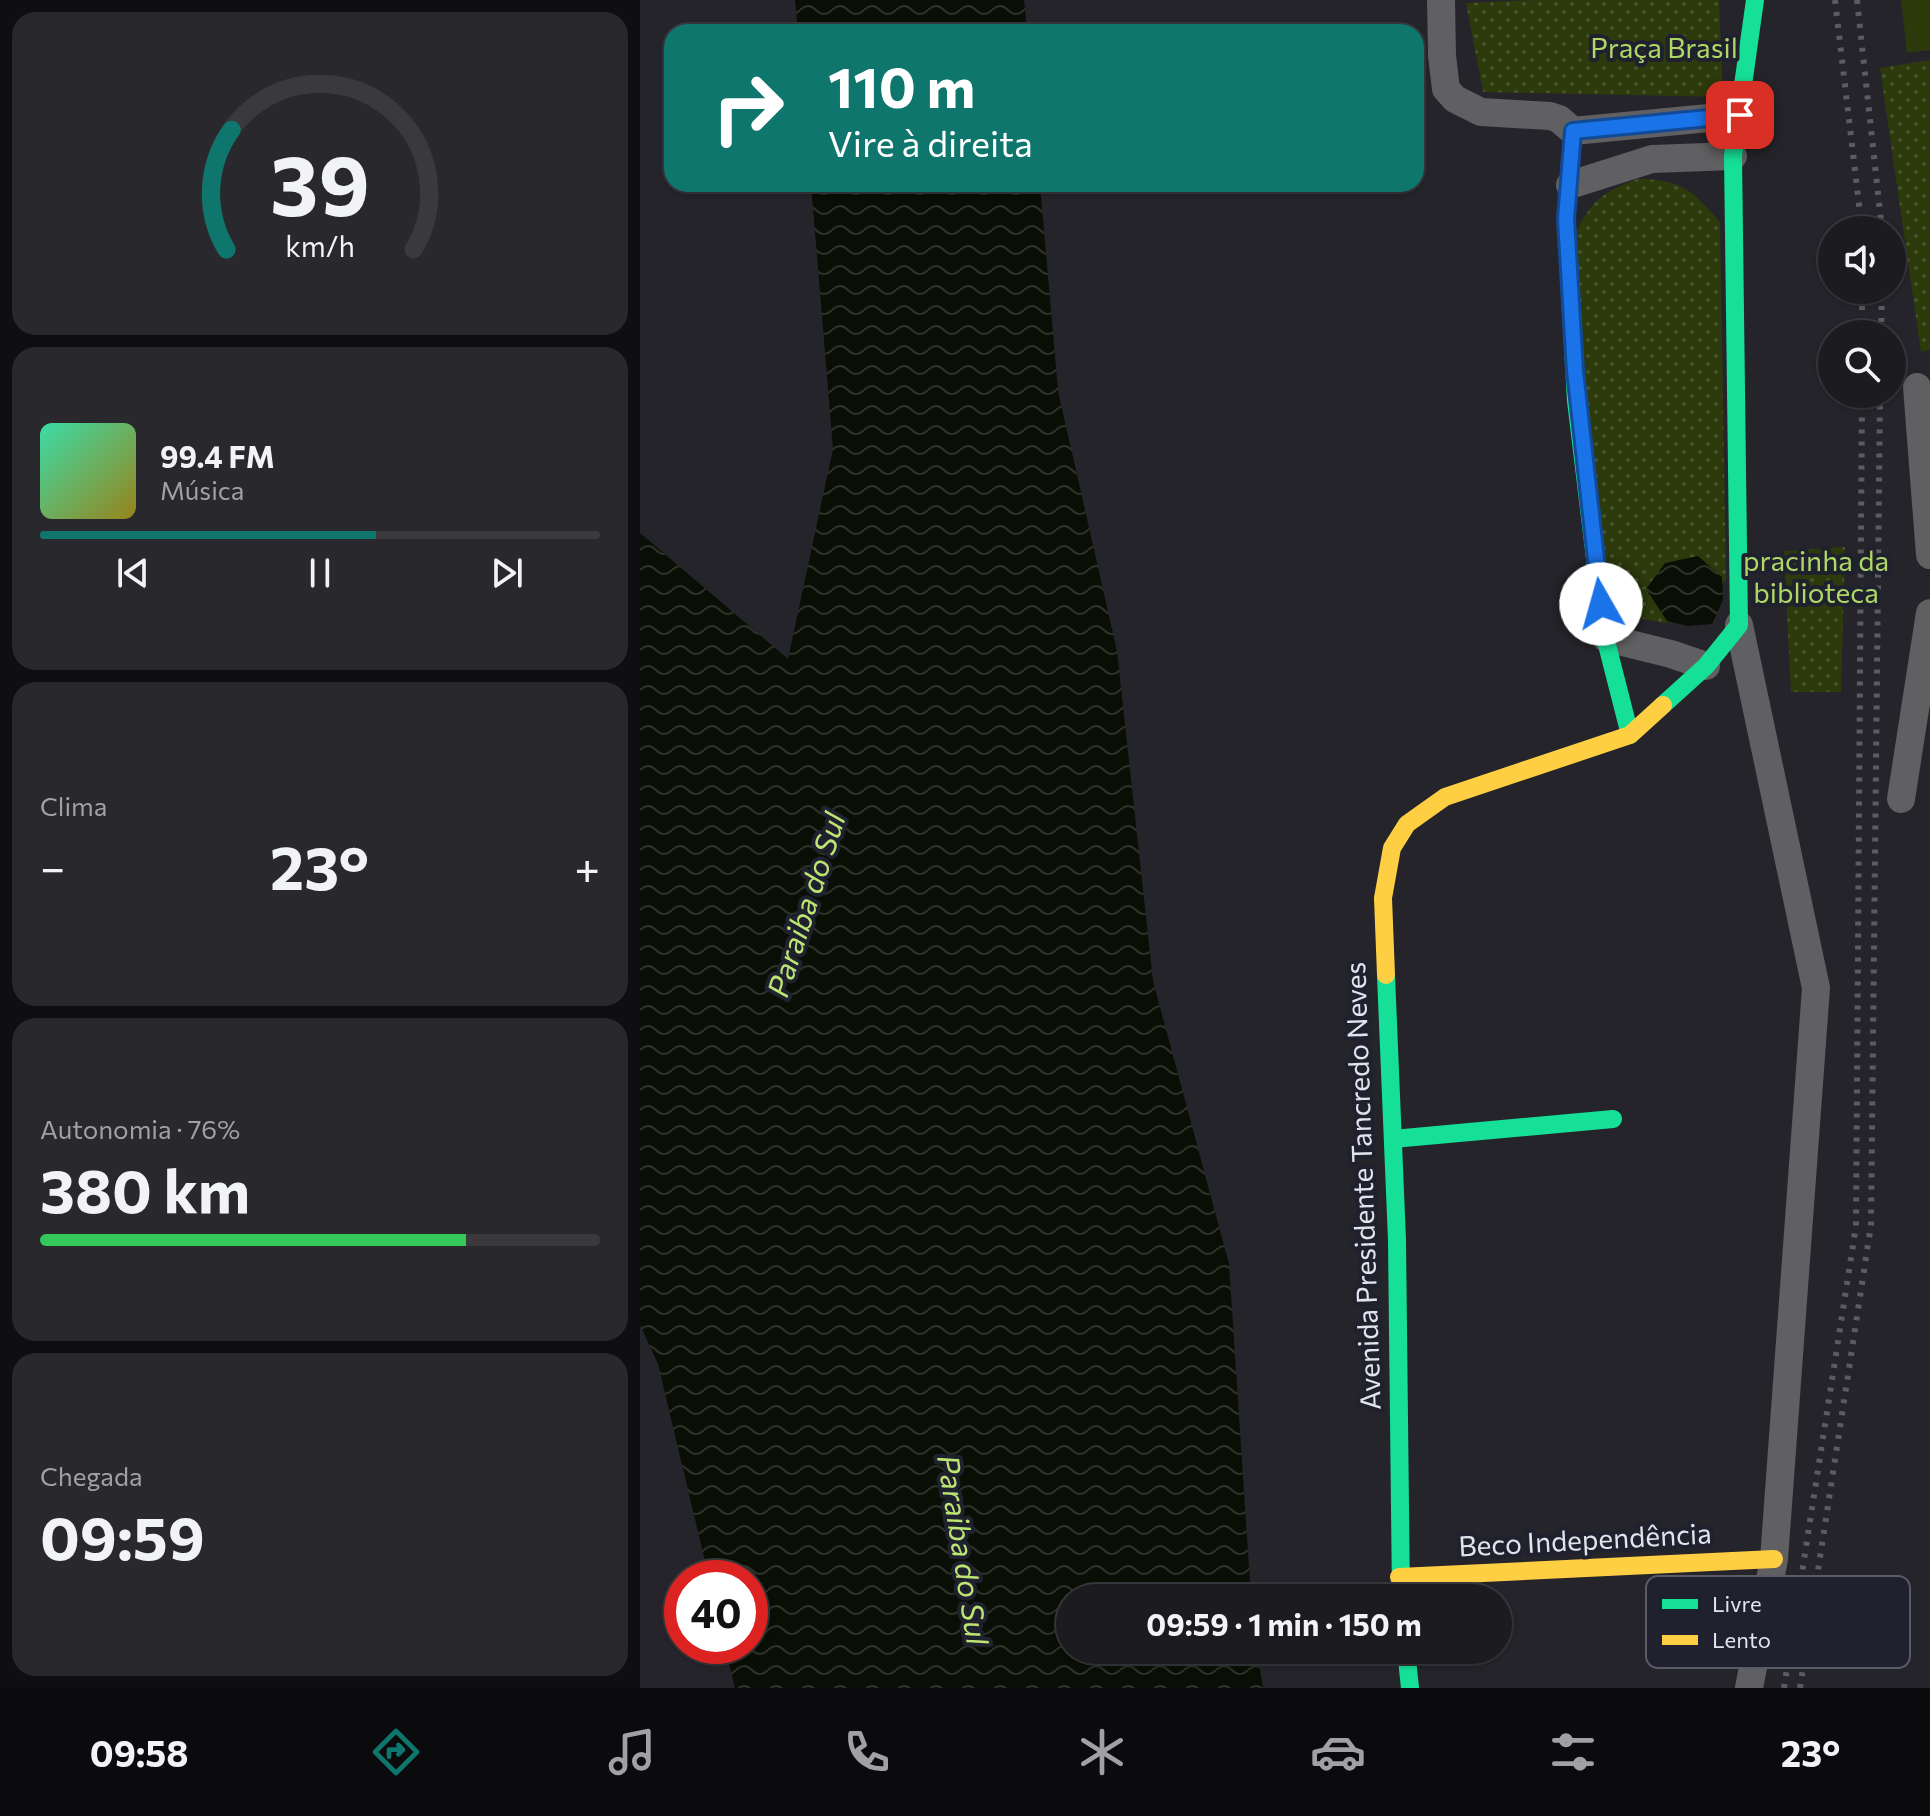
<!DOCTYPE html>
<html lang="pt">
<meta charset="utf-8">
<style>
:root{--surface:#1b1b20;--page:#28282d;--text:#f1f3f6;--muted:#a0a1a5;--line:#39393e;--accent:#0f766e}
body{margin:0;font-family:Commissioner,sans-serif;background:var(--page);color:var(--text);height:100vh;display:flex;flex-direction:column;font-size:30px;white-space:nowrap}
*{box-sizing:border-box;margin:0}
p{font-size:26px;color:var(--muted)}
.icon{flex:none;width:44px;height:44px;fill:none;stroke:currentColor;stroke-width:2;stroke-linecap:round;stroke-linejoin:round}
.map{position:relative;flex:1;overflow:hidden}
.details{display:flex;flex-direction:column;gap:12px;padding:12px;background:#0f0f12;width:640px}
.details>*{flex:none}
.top-card{position:absolute;left:24px;top:24px;width:760px;height:168px;border-radius:24px;box-shadow:0 2px 6px #0004,0 0 0 2px var(--line);background:#0f766e;color:#fff;overflow:hidden}
.buttons{position:absolute;left:1178px;top:216px;display:grid;gap:16px}
.buttons a{display:grid;place-items:center;width:88px;height:88px;border-radius:50%;background:var(--surface);box-shadow:0 2px 6px #0004,0 0 0 2px var(--line);font-size:40px}
.speed{position:absolute;left:24px;top:1560px;display:flex;gap:16px;font-size:40px;font-weight:700;text-align:center}
.speed>*{display:grid;place-content:center;width:104px;height:104px;border-radius:50%;background:var(--surface);box-shadow:0 2px 6px #0004,0 0 0 2px var(--line);line-height:1}
.speed .limit{border:12px solid #d22;background:#fff;color:#111}
.pin{position:absolute;display:grid;place-items:center;width:68px;height:68px;color:#fff;margin:-34px;border-radius:16px;box-shadow:0 4px 12px #0006}
.me{position:absolute;width:88px;margin:-44px;rotate:353deg;stroke-linejoin:round;filter:drop-shadow(0 0 6px #0008)}
.turn{display:flex;align-items:center;gap:28px;height:168px;padding:0 32px;font-size:36px}
.turn .icon{width:104px;height:104px;stroke-width:2.5}
.turn b{display:block;font-size:56px;line-height:68px}
.big{font-size:60px;font-weight:700;line-height:1.1}
.details .tile{flex:1;display:flex;flex-direction:column;justify-content:center;gap:12px;min-width:0;padding:0 28px;border-radius:24px;background:var(--page)}
.details .dial{align-items:center;gap:0}
.dial svg{height:208px;overflow:visible;fill:none;stroke:var(--line);stroke-width:7;stroke-linecap:round;text-anchor:middle}
.dial text{fill:var(--text);stroke:none}
.song{display:flex;align-items:center;gap:24px}
.cover{width:96px;height:96px;border-radius:12px;background:linear-gradient(135deg,hsl(160 70% 55%),hsl(50 70% 35%))}
.played{height:8px;border-radius:4px;background:linear-gradient(90deg,var(--accent) 60%,var(--line) 60%)}
.keys{display:flex;justify-content:space-around;direction:ltr}
.heat{display:flex;justify-content:space-between;align-items:center;font-size:44px;direction:ltr}
.charge{height:12px;border-radius:6px;background:linear-gradient(90deg,#34c759 76%,var(--line) 0)}
.trip{position:absolute;left:416px;top:1584px;width:456px;height:80px;border-radius:40px;background:var(--surface);box-shadow:0 2px 6px #0004,0 0 0 2px var(--line);font-weight:700;line-height:80px;text-align:center}
.tabs{display:flex;height:128px;justify-content:space-around;align-items:center;background:#0b0b0d;color:var(--muted)}
.tabs .icon{width:56px;height:56px}
.tabs .current{color:var(--accent)}
.tabs b{font-size:36px;color:var(--text)}
main{display:flex;flex:1;min-height:0}
.map>svg:first-child{display:block}
.grass{fill:#2c3a0c}
.park{fill:url(#park-dots)}
.water{fill:url(#water-waves)}
.lines{fill:none;stroke-linecap:round;stroke-linejoin:round}
.street{stroke:#606062;stroke-width:28}
.fast{stroke:#16e098;stroke-width:18}
.slow{stroke:#ffcf43;stroke-width:18}
.rail{stroke:#5b5c60;stroke-width:6;stroke-dasharray:4 8;stroke-linecap:butt}
.route-casing{stroke:#114b97;stroke-width:20}
.route{stroke:#1a73e8;stroke-width:14}
.labels{text-anchor:middle;stroke-width:8;stroke-linejoin:round;paint-order:stroke}
.park-label{font-size:28px;fill:#afd765;stroke:#20212e}
.street-label{font-size:28px;fill:#e2e3ec;stroke:#20212e}
.water-label{font-size:30px;font-style:italic;fill:#bde573;stroke:#20212e}
.key{fill:#20212e;stroke:#5a5b67;stroke-width:2}
.key-label{font-size:22px;fill:#e2e3ec}
</style>
<main>
<section class="details">
<div class="tile dial"><svg viewBox="0 0 100 80">
<path d="M14 69A42 42 0 1 1 86 69"/>
<path d="M14 69A42 42 0 0 1 16 23" stroke="#0f766e"/>
<text x="50" y="56" font-size="32" font-weight="700">39</text>
<text x="50" y="72" font-size="11">km/h</text>
</svg></div>
<div class="tile">
<div class="song"><i class="cover"></i><div><b>99.4 FM</b><p>Música</p></div></div>
<div class="played"></div>
<div class="keys"><svg class="icon" aria-label="previous" viewBox="0 0 24 24"><path d="M18 5L8 12l10 7zM5 5v14"/></svg><svg class="icon" aria-label="pause" viewBox="0 0 24 24"><path d="M8 5v14M16 5v14"/></svg><svg class="icon" aria-label="next" viewBox="0 0 24 24"><path d="M6 5l10 7-10 7zM19 5v14"/></svg></div>
</div>
<div class="tile"><p>Clima</p>
<div class="heat"><a>−</a><b class="big">23°</b><a>+</a></div>
</div>
<div class="tile"><p>Autonomia · 76%</p><b class="big">380 km</b><div class="charge"></div></div>
<div class="tile"><p>Chegada</p><b class="big">09:59</b></div>
</section>
<div class="map">
<svg width="1290" height="1688" viewBox="0 0 1290 1688">
<defs>
<pattern id="park-dots" width="8" height="8" patternUnits="userSpaceOnUse" patternTransform="scale(2)"><rect width="8" height="8" fill="#2c3a0c"/><path d="M2 2h.1M6 6h.1" fill="none" stroke="#4a5630" stroke-width="1.8" stroke-linecap="round"/></pattern>
<pattern id="water-waves" width="16" height="10" patternUnits="userSpaceOnUse" patternTransform="scale(2)"><rect width="16" height="10" fill="#090f04"/><path d="M0 5q4-4 8 0t8 0" fill="none" stroke="#2d3229"/></pattern>
</defs>
<rect width="100%" height="100%" fill="#24242a"/>
<path class="grass" d="M1261,0H1290V50L1267,53Z"/>
<path class="park" d="M894,0H1079L1083,97L843,92L826,3Z
M1290,60V350L1281,352L1240,68Z
M998,179C1043,180 1052,190 1080,222L1086,580L1046,619L1025,623L992,617L961,590L934,236C950,202 963,191 998,179Z
M1205,547L1201,692H1151L1144,551Z"/>
<path class="water" d="M155,0H384L387,32H158Z
M171,184H400L418,391L477,651L513,981L589,1264L611,1598H430V1650H617L623,1688H95L85,1646H110V1578H69L18,1364L0,1325V533L148,659L193,449Z
M1058,556L1082,577L1083,600L1072,624L1048,626L1027,621L1006,589L1025,563Z"/>
<g class="lines">
<path class="street" d="M801,0L802,56L806,89L815,99L841,112L910,116L919,119L933,131L1100,115
M930,185L1012,159L1093,156
M1277,387L1290,555
M1099,625L1176,988L1134,1559L1109,1688
M966,638L1031,654L1066,666
M1261,799L1290,613"/>
<path class="fast" d="M933,131L926,219L936,401L964,633L990,735
M1023,705L1066,666L1099,625L1093,156L1115,0
M746,975L757,1240L761,1598
M753,1139L973,1119
M766,1650L770,1688"/>
<path class="slow" d="M746,975L743,898L752,848L767,824L805,797L990,735L1023,705
M759,1577L1134,1559"/>
<path class="rail" d="M1195,0L1222,230
M1217,0L1242,230
M1222,334V290
M1241,334L1242,290
M1144,1688L1216,1226L1222,394
M1160,1688L1231,1225L1240,394"/>
</g>
<g class="lines">
<g class="route-casing">
<path id="route" d="M961,604L935,371L926,219L933,131L1100,115"/>
</g>
<use href="#route" class="route"/>
</g>
<g class="labels">
<g class="park-label">
<text x="1024" y="58">Praça Brasil</text>
<text x="1176" y="571">pracinha da<tspan x="1176" dy="32">biblioteca</tspan></text>
</g>
<g class="street-label">
<text transform="translate(723 1186) rotate(-92)" y="10">Avenida Presidente Tancredo Neves</text>
<text transform="translate(945 1540) rotate(-3)" y="10">Beco Independência</text>
</g>
<g class="water-label">
<text transform="translate(167 905) rotate(-72)" y="10">Paraiba do Sul</text>
<text transform="translate(322 1550) rotate(81)" y="10">Paraiba do Sul</text>
</g>
</g>
<rect x="1006" y="1576" width="264" height="92" rx="12" class="key"/>
<rect x="1022" y="1599" width="36" height="10" fill="#16e098"/>
<rect x="1022" y="1635" width="36" height="10" fill="#ffcf43"/>
<g class="key-label">
<text x="1072" y="1612">Livre</text>
<text x="1072" y="1648">Lento</text>
</g>
</svg>
<div class="buttons">
<a><svg class="icon" aria-label="sound" viewBox="0 0 24 24"><path d="M4 9h4l5-4v14l-5-4H4zM17 9q2 3 0 6"/></svg></a>
<a><svg class="icon" aria-label="search" viewBox="0 0 24 24"><circle cx="10" cy="10" r="6"/><path d="M15 15l6 6"/></svg></a>
</div>
<div class="speed"><div class="limit">40</div></div>
<div class="pin" style="left:1100px;top:115px;background:#d93025"><svg class="icon" aria-label="arrive" viewBox="0 0 24 24"><path d="M6 21V4h12l-3 4 3 4H6"/></svg></div>
<svg class="me" style="left:961px;top:604px" viewBox="-20 -20 40 40"><circle r="19" fill="#fff"/><path d="M0-13L10 11 0 6-10 11z" fill="#1a73e8"/></svg>
<div class="trip">09:59 · 1 min · 150 m</div>
<div class="top-card">
<div class="turn"><svg class="icon" aria-label="right" viewBox="0 0 24 24"><path d="M7 20v-9h11M14 6l5 5-5 5"/></svg><div><b>110 m</b>Vire à direita</div></div>
</div>
</div>
</main>
<nav class="tabs">
<b>09:58</b>
<svg class="icon current" aria-label="directions" viewBox="0 0 24 24"><path d="M12 3l9 9-9 9-9-9zM9 14v-3h6M13 9l2 2-2 2"/></svg>
<svg class="icon" aria-label="music" viewBox="0 0 24 24"><path d="M9 18V5l10-2v13"/><circle cx="6" cy="18" r="3"/><circle cx="16" cy="16" r="3"/></svg>
<svg class="icon" aria-label="phone" viewBox="0 0 24 24"><path d="M5 4h4l2 5-3 2q2 4 5 5l2-3 5 2v4C11 20 4 13 5 4z"/></svg>
<svg class="icon" aria-label="climate" viewBox="0 0 24 24"><path d="M12 3v18M4 7l16 10M4 17L20 7"/></svg>
<svg class="icon" aria-label="car" viewBox="0 0 24 24"><path d="M5 17H2v-5l4-1 3-4h7l3 4 3 1v5h-3M9 17h6M6 11h13"/><circle cx="7" cy="17" r="2"/><circle cx="17" cy="17" r="2"/></svg>
<svg class="icon" aria-label="filters" viewBox="0 0 24 24"><path d="M4 7h16M4 17h16"/><circle cx="9" cy="7" r="2"/><circle cx="15" cy="17" r="2"/></svg>
<b>23°</b>
</nav>
